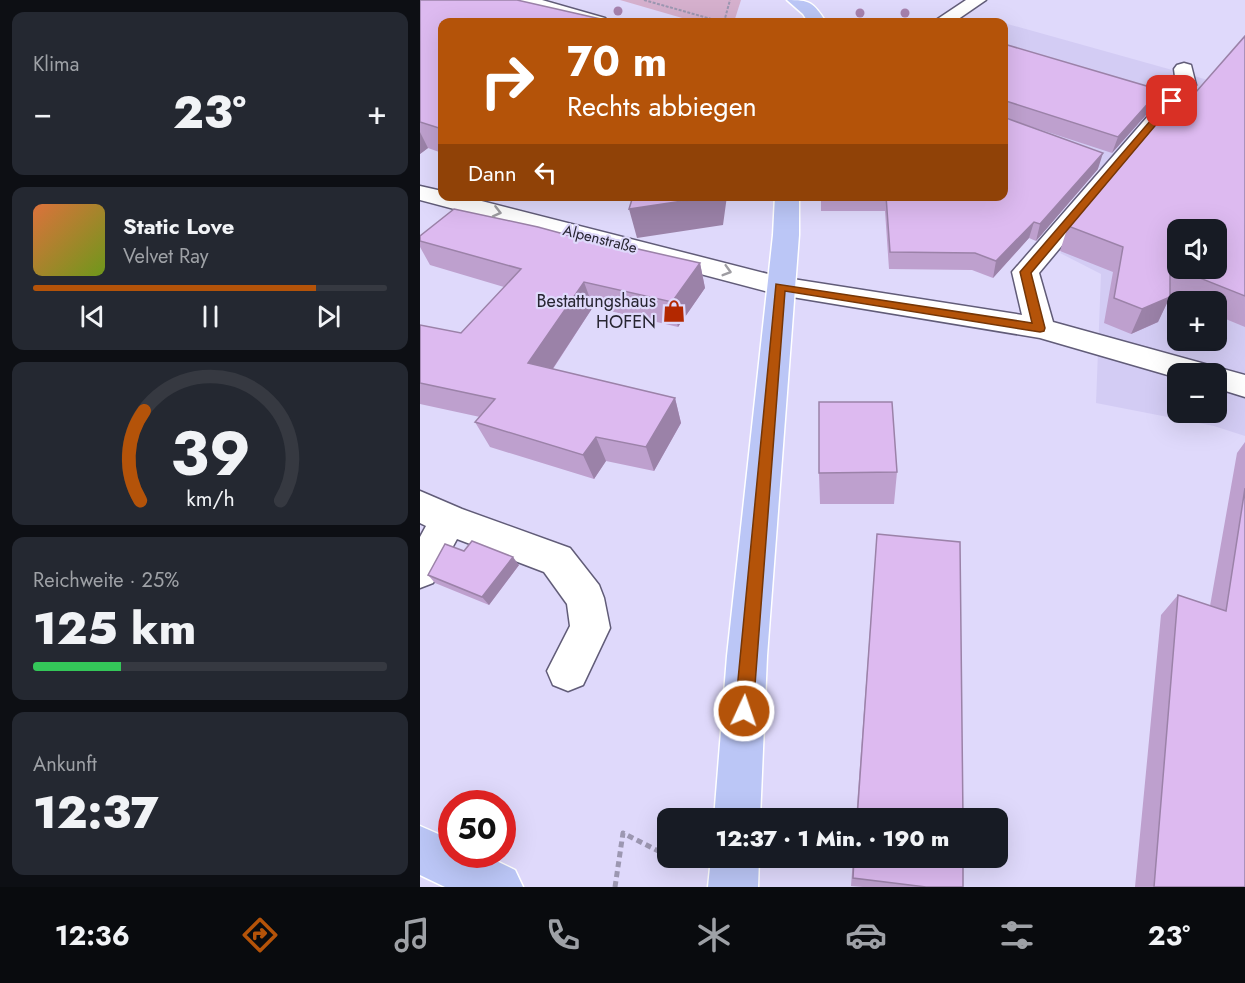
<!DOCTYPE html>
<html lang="de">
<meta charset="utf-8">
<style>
:root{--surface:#171b24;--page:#242831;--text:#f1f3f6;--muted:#9ea1a6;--line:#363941;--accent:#b45309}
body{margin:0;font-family:Jost,sans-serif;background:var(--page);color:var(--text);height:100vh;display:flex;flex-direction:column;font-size:22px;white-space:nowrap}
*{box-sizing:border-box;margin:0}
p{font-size:20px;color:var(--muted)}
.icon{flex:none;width:33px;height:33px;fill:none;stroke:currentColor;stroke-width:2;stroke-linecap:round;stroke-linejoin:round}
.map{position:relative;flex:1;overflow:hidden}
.details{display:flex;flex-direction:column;gap:12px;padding:12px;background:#0d0f14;width:420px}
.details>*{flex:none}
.banner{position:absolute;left:18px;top:18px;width:570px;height:183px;border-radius:12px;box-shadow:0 6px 24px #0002;background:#b45309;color:#fff;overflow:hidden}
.tools{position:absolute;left:747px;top:219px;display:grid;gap:12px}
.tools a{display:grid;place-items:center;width:60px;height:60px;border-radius:12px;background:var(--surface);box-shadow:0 6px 24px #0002;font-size:30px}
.speed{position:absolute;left:18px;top:790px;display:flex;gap:12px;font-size:30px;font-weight:700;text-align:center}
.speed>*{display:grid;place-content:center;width:78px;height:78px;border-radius:50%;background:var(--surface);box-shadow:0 6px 24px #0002;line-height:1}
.speed .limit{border:9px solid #d22;background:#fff;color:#111}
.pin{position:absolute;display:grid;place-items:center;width:51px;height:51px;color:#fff;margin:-26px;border-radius:12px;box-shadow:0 3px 9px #0006}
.me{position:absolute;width:66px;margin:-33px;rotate:3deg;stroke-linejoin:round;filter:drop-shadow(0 0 4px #0008)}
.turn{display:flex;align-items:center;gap:21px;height:126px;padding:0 30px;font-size:27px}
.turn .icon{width:78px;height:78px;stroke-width:2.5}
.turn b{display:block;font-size:42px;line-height:51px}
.then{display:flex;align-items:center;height:57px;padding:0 30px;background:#0003;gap:12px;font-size:22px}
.big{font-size:45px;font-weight:800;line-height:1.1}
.details .card{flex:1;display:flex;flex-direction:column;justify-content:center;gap:9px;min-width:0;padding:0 21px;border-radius:12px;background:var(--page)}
.details .dial{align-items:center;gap:0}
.dial svg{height:156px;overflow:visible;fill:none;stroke:var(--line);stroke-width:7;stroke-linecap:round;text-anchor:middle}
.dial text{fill:var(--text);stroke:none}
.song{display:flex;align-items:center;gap:18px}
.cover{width:72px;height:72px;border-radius:9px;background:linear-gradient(135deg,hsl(20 70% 55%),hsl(80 70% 35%))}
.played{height:6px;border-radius:3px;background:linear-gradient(90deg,var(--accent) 80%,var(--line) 80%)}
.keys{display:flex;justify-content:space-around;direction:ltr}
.heat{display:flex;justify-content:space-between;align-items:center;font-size:33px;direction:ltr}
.charge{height:9px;border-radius:4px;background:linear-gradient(90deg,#34c759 25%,var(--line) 0)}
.trip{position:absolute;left:237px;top:808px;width:351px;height:60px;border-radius:12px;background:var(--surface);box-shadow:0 6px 24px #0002;font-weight:800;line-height:60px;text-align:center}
.menu{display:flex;height:96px;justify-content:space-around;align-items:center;background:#090b0e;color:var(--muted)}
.menu .icon{width:42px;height:42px}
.menu .selected{color:var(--accent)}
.menu b{font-size:27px;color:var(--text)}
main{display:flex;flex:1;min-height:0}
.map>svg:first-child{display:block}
.built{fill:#d3ccf4;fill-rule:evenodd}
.green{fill:#d5b0cd}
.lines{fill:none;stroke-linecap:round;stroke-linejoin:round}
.minor-casing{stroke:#615c78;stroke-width:3}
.major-casing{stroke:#fff;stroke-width:3}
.path-far1{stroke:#9c97b1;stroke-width:2;stroke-dasharray:3 1.5;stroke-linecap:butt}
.path{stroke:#9c97b1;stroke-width:5;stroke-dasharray:6 4;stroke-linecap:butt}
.minor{fill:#fff;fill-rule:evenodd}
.major{fill:#bbc6f6;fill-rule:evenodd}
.tree{fill:#a782ae}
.wall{fill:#bea0ce}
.shaded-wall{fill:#9b82a8}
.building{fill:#ddbaf0;stroke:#9b82a8;stroke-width:1.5;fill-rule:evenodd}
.oneway{stroke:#9e9da2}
.route{fill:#b45309;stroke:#753606;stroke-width:1.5}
.labels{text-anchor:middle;stroke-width:4.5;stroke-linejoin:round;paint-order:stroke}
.far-street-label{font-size:15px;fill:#272531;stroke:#dfd9fb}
.poi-label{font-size:18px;fill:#272531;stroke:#dfd9fb;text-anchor:end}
</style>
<main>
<section class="details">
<div class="card"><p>Klima</p>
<div class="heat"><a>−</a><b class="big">23°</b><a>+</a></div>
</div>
<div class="card">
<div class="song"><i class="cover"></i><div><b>Static Love</b><p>Velvet Ray</p></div></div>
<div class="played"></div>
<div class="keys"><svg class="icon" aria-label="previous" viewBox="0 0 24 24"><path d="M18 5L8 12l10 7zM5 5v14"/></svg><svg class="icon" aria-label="pause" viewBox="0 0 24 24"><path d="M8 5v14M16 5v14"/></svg><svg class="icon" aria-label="next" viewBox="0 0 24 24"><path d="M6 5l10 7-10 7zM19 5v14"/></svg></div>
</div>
<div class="card dial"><svg viewBox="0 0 100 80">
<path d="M14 69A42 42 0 1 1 86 69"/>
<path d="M14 69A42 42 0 0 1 16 23" stroke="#b45309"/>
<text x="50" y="56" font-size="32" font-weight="700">39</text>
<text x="50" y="72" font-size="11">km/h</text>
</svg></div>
<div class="card"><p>Reichweite · 25%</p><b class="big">125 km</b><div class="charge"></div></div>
<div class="card"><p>Ankunft</p><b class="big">12:37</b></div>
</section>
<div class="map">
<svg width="825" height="887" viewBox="0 0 825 887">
<rect width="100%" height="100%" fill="#dfd9fb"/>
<path class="built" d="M584,23L788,80L825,39V436L794,426L676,403L681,274L640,253L705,177L584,134ZM758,230H796V268H758ZM758,302H796V340H758ZM758,374H796V412H758Z"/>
<path class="green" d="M200,0H321L314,22H276Z"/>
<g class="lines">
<g class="minor-casing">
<path id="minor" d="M96,0H122L185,18L188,22H162L98,4Z
M546,0H566L534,22H513Z
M764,63L771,65L776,85L773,89L619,273L633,322L825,375V397L796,388V374H758V378L620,338L360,295L0,200V186L22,191V196H42L360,277L602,315L592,272L756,84L754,69L757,65Z
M0,491L42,509L150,548L179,585L184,598L190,628L163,685L148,691L133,685L127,671L150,626L147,604L124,572L37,539L13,583L0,588V537L6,526L0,523Z"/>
</g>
<g class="major-casing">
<path id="major" d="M367,0C390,0 393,2 406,22H388L383,14Z
M355,196H379V235L347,656L340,819H294L307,656L353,235Z
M0,826L32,840V855H64L95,870L103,887H25L0,875Z
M291,858H339L338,887H288Z"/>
</g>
<path class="path-far1" d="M224,0L302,22
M304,22L310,0"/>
<path class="path" d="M252,858L264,864
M195,887L203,833L248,856"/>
<use href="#minor" class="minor"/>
<use href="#major" class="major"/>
</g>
<g class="tree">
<circle cx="198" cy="11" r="4.5"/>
<circle cx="440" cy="13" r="4.5"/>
<circle cx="485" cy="13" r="4.5"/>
</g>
<path class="wall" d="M0,0L22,22V153L8,148L0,154Z
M825,36V327L796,315V302H764L750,296L738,322L711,334L684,323L693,272L640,251L648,226L776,92Z
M584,44L734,106L692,153L600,123L678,169L616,241L609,238L573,278L552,270L469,269L465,211H401V196H584Z
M0,236L199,249L280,263L285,288L258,327L173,307L133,369L255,398L261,423L234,471L186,461L174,479L70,447L55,422L60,417L0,404V325L41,333L84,287L10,265L0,247Z
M825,442V887H715L741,615L758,595L790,606L817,453Z
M477,472L474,504H400L399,473Z
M457,534L543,819H436Z
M44,551L99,565L69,605L15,583L8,575Z
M433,858H543V887H443L431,886Z"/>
<path class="shaded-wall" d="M740,90L734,106L692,153L698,137Z
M0,132L8,148L0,154Z
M683,153L678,169L616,241L620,224Z
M296,196H307L303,225L217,238L209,209Z
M614,222L609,238L573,278L576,261Z
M280,263L285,288L258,327L252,302Z
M164,282L173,307L120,388L108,363Z
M750,297L738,322L711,334L722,309Z
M255,398L261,423L234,471L226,447Z
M176,437L186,461L174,479L163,455Z
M93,557L99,565L69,605L62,597Z"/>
<path class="building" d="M0,0H97L194,22H22V129L0,122Z
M825,36V296L750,266V297L722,309L694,298L703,247L648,226L765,89L776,92ZM758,230H796V268H758Z
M584,44L740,90L698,137L586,101V118L683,153L620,224L614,222L576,261L555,253L470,252L466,196H584Z
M213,196H296L209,209Z
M34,209L118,227L199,249L200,245L280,263L252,302L164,282L108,363L255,398L226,447L176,437L163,455L55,422L75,399L0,383V325L41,333L101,269L0,241V236Z
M399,402H472L477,472L399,473Z
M825,488V887H734L758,595L806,611Z
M457,534L540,542L543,819H437Z
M52,541L93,557L62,597L8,575L25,544L44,551Z
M434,858H543V887H506L433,878Z"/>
<defs><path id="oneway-chevron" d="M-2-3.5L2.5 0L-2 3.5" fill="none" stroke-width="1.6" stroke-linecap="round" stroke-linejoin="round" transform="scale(1.5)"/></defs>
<g class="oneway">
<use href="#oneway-chevron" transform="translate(77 212) rotate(14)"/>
<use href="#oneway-chevron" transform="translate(307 271) rotate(16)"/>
</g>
<path class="route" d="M749,99L756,101L611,273L625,328L624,331L620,332L365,291L333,711L330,717L324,720L318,717L315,711L356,284L612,323L600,272Z"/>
<defs>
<g id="shop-bare" transform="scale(1.8)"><path d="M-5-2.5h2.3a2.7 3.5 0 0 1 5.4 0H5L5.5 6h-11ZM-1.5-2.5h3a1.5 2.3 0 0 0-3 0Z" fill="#b32800" stroke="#dfd9fb" stroke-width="2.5" paint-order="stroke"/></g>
</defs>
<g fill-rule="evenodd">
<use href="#shop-bare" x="254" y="311"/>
</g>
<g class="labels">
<g class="far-street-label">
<text transform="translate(180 239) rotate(14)" y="5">Alpenstraße</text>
</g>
<g class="poi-label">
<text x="236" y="307">Bestattungshaus<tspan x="236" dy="21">HOFEN</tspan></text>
</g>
</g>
</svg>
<div class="tools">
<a><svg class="icon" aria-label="sound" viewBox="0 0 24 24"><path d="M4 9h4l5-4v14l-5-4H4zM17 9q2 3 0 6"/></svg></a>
<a>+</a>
<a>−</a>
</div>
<div class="speed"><div class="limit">50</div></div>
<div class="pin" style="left:752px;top:101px;background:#d93025"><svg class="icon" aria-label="arrive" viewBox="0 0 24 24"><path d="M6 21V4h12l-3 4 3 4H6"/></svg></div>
<svg class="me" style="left:324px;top:711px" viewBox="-20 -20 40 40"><circle r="17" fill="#b45309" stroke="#fff" stroke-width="3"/><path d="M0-11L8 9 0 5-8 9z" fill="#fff"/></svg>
<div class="trip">12:37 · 1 Min. · 190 m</div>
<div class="banner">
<div class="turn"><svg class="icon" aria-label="right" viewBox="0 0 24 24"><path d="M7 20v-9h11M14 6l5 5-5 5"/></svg><div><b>70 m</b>Rechts abbiegen</div></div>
<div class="then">Dann<svg class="icon" aria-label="left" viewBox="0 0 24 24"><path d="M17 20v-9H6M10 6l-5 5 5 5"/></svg></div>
</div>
</div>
</main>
<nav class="menu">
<b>12:36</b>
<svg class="icon selected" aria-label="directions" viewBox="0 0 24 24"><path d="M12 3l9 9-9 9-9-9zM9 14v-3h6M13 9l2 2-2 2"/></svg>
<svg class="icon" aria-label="music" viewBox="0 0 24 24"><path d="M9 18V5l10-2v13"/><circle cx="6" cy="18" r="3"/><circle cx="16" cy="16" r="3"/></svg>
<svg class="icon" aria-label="phone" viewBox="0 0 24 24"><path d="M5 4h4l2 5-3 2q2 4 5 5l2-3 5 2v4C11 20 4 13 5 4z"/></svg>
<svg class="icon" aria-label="climate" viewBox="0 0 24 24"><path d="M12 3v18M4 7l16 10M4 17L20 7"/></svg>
<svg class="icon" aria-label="car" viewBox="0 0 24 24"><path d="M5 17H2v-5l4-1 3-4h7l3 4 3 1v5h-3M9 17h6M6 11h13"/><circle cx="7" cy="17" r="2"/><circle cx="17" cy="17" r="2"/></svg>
<svg class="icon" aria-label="filters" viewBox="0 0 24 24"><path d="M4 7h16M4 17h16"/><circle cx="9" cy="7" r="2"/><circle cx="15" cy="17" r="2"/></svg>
<b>23°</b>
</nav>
